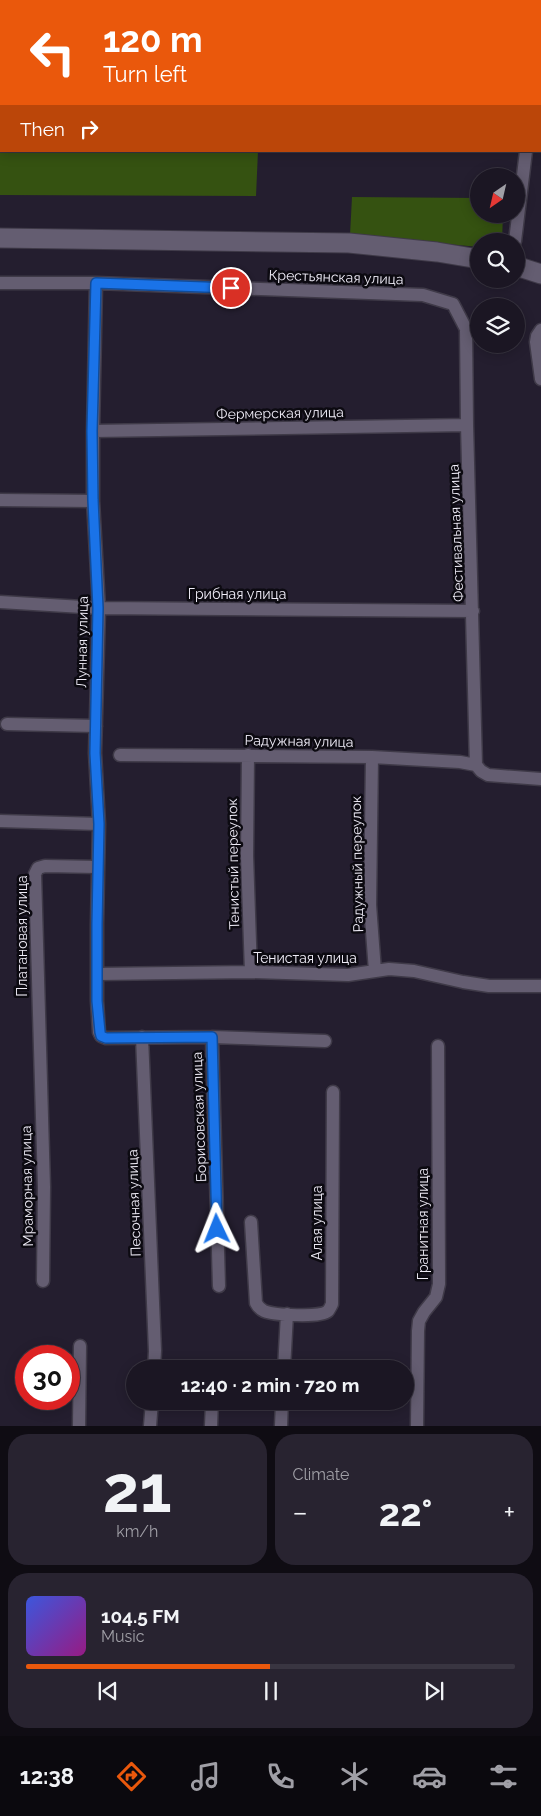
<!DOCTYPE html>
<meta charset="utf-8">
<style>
:root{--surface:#1b1623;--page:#282330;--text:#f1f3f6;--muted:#a09fa6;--line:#393541;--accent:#ea580c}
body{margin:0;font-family:Raleway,sans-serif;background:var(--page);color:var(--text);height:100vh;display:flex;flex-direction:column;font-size:19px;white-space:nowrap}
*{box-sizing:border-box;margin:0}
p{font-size:16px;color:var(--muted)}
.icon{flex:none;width:28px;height:28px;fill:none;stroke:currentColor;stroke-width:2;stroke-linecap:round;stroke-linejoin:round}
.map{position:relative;height:1426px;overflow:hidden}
.side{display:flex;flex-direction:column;gap:8px;padding:8px;background:#0f0c13;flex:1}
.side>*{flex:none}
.guide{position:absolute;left:0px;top:0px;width:541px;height:152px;box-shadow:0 2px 12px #0003,0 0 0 1px var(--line);background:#ea580c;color:#fff;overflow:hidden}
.needle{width:32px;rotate:214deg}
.tools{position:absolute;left:470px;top:168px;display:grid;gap:10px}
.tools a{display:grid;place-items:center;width:55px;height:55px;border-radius:50%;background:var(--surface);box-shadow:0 2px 12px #0003,0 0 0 1px var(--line);font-size:25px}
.speed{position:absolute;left:15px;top:1345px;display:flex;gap:10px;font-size:25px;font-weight:700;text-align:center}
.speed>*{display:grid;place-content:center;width:65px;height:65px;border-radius:50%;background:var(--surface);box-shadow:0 2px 12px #0003,0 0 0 1px var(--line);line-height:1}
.speed .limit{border:8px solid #d22;background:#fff;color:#111}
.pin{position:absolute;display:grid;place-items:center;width:42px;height:42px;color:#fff;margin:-21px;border:2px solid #fff;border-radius:50%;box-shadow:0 1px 5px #0007}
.me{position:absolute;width:55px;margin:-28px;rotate:358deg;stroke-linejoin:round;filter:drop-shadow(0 0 4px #0008)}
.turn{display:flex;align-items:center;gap:18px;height:105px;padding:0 20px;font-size:22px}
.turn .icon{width:65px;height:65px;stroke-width:2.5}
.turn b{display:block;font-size:35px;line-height:42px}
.then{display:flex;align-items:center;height:48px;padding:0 20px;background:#0003;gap:10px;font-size:19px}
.big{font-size:38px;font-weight:700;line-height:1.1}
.side .tile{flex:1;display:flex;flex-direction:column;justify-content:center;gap:8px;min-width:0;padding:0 18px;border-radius:20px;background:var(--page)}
.side .dial{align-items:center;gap:0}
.dial b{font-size:65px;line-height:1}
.song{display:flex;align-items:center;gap:15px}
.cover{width:60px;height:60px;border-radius:8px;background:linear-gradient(135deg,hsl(230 70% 55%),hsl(310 70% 35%))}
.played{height:5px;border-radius:2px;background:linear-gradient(90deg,var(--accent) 50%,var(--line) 50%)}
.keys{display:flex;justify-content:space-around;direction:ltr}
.heat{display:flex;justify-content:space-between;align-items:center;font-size:28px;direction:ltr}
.side .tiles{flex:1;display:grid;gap:8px;grid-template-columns:1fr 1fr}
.tile:last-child{grid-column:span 2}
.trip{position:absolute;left:126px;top:1360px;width:288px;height:50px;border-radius:25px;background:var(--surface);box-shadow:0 2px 12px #0003,0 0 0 1px var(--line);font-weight:700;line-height:50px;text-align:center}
.tab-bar{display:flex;height:80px;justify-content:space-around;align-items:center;background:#0b090e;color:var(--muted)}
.tab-bar .icon{width:35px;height:35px}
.tab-bar .on{color:var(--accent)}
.tab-bar b{font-size:22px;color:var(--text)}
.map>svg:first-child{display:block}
.green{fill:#355211}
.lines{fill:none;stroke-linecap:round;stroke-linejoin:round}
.minor-casing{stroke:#3f3a48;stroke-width:15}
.secondary-casing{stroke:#3f3a48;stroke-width:21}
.minor{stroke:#645d71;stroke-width:12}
.secondary{stroke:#645d71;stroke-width:19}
.route-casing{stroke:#114b97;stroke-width:12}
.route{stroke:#1a73e8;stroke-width:9}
.labels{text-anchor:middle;stroke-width:5;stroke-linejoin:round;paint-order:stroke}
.street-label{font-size:14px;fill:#efecf7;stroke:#0c0a11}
</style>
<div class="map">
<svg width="541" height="1426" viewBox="0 0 541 1426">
<rect width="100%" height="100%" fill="#241e2f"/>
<path class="green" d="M0,116L1,151H258L256,196L0,195Z
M352,197L479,198V214H503L502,241H479V247L350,235Z"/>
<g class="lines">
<g class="minor-casing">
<path id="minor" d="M531,0V1
M540,67H541
M0,83H1
M515,241L526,151
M0,283H96L423,295L453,304L466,329L467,425L476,765
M96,283L93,431V501L99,608L95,753L99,824L97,924V1001L99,1032L101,1036L106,1038L212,1037L325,1041
M541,330L537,336L536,342L541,379
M93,431L467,425
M0,500L93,501
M0,602L99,608L473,611
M7,724L96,726
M120,755L372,757L460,762L476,765
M248,755L247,856L251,972
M372,757L370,905L375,971
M476,765L481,771L488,775L541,779
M0,821L99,824
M97,974L251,972L348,975L389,969L414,971L463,982L489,986H541
M142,1037L155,1351L154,1369
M212,1037L219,1286
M251,1222L256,1303C258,1307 260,1309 264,1311C274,1315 320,1318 328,1311C329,1310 331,1306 332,1304L333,1092
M43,1281L44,1187L35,874L38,868L45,866L98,867
M284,1369L287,1314
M79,1426L80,1346
M150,1426L152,1401
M211,1426L212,1401
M281,1426L282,1401
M417,1426L418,1331L419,1321L424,1312L436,1297L439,1284L438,1046"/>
</g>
<g class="secondary-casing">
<path id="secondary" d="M0,238L349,243L437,252L479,259
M516,266L541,274"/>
</g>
<use href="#minor" class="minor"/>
<use href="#secondary" class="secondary"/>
</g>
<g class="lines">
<g class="route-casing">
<path id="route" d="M217,1229L212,1037L106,1038L101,1036L100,1032L97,1001V924L99,824L95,753L98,608L93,500L92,431L96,283L231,288"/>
</g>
<use href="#route" class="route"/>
</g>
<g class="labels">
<g class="street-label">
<text transform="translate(336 277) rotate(2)" y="5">Крестьянская улица</text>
<text transform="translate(280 413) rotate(-1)" y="5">Фермерская улица</text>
<text transform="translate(456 533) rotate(-92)" y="5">Фестивальная улица</text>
<text x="237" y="599">Грибная улица</text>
<text transform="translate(82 642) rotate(-89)" y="5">Лунная улица</text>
<text transform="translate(299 741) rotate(1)" y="5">Радужная улица</text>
<text transform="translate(233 864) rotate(-91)" y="5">Тенистый переулок</text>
<text transform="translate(357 864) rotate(-91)" y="5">Радужный переулок</text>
<text transform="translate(22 936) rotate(-90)" y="5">Платановая улица</text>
<text x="305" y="963">Тенистая улица</text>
<text transform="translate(199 1117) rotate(-92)" y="5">Борисовская улица</text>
<text transform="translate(27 1186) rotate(-91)" y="5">Мраморная улица</text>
<text transform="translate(134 1203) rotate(-92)" y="5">Песочная улица</text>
<text transform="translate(317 1223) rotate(-90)" y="5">Алая улица</text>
<text transform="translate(423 1224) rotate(-90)" y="5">Гранитная улица</text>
</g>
</g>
</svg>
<div class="tools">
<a><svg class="needle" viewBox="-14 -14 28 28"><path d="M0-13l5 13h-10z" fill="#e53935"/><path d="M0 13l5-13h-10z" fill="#a09fa6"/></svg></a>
<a><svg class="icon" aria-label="search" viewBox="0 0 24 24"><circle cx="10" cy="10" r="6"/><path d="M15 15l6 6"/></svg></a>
<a><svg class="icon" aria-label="layers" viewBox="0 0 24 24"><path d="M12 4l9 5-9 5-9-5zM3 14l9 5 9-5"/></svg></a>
</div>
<div class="speed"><div class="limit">30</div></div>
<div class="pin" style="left:231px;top:288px;background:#d93025"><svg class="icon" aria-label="arrive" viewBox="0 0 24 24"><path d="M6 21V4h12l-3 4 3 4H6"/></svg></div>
<svg class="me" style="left:217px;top:1229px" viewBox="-20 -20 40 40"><path d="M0-17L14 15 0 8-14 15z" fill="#1a73e8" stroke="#fff" stroke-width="4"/></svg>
<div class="trip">12:40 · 2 min · 720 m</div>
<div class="guide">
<div class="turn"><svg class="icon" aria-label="left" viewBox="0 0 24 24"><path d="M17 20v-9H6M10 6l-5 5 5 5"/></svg><div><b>120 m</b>Turn left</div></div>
<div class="then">Then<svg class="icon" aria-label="right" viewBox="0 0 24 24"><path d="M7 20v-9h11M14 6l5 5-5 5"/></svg></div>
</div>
</div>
<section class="side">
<div class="tiles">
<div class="tile dial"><b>21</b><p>km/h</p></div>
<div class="tile"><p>Climate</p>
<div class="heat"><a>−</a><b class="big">22°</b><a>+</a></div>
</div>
<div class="tile">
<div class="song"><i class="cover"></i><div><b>104.5 FM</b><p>Music</p></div></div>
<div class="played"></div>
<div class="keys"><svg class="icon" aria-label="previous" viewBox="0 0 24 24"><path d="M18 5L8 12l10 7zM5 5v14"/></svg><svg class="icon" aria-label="pause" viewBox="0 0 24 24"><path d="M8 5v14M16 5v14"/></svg><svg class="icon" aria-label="next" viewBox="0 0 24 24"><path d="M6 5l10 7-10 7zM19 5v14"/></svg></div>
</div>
</div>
</section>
<nav class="tab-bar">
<b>12:38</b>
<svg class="icon on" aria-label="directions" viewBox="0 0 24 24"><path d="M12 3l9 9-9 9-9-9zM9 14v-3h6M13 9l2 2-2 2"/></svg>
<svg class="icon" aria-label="music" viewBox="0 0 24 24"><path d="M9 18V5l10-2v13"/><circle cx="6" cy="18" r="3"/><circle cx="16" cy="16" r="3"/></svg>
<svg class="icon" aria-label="phone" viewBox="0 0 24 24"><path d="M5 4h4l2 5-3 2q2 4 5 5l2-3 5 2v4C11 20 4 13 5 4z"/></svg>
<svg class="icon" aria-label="climate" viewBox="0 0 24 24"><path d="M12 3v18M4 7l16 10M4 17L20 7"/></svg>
<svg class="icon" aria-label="car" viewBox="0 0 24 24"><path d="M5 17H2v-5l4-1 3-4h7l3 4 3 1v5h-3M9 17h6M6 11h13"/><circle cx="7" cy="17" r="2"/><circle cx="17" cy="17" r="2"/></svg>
<svg class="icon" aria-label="filters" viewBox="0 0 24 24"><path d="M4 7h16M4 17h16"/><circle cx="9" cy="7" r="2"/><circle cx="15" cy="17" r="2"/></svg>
</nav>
